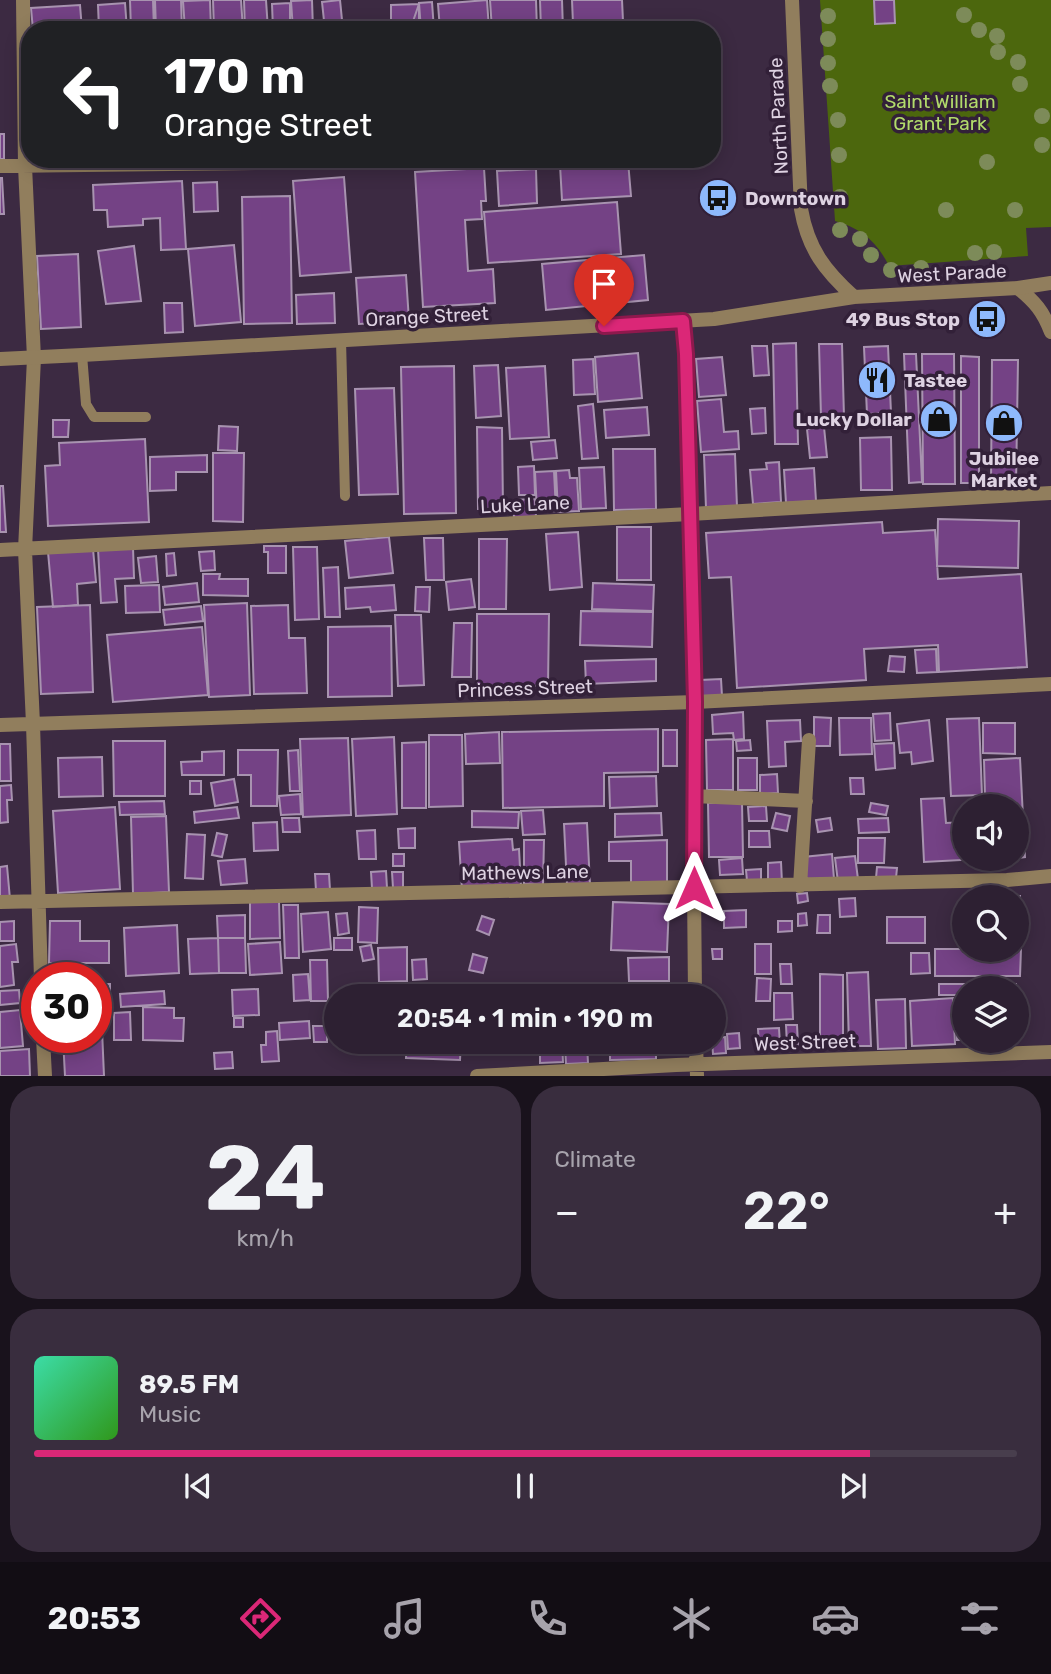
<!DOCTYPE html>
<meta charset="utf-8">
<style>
:root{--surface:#2d2032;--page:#392d3e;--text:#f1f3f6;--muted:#a7a3ac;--line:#483e4d;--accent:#db2777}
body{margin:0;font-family:Rubik,sans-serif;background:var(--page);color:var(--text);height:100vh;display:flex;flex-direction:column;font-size:26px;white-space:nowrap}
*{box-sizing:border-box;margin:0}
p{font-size:23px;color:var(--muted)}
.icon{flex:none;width:38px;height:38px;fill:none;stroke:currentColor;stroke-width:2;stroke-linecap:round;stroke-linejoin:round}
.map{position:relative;height:1076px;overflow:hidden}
.side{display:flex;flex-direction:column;gap:10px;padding:10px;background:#19121c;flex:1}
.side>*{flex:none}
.guide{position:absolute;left:21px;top:21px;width:700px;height:147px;border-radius:28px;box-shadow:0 4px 18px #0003,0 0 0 2px var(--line);background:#202124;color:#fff;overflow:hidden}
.tools{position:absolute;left:952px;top:794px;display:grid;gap:14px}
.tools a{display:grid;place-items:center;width:77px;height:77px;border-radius:50%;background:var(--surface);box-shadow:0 4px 18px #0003,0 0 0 2px var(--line);font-size:35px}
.speed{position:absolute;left:21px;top:962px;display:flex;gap:14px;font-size:35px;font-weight:700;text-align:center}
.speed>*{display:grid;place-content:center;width:91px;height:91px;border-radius:50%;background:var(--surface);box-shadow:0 4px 18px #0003,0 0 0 2px var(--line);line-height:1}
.speed .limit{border:10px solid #d22;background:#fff;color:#111}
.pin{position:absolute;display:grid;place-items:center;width:60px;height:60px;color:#fff;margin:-72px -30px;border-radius:50% 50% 50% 0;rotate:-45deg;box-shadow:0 0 7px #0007}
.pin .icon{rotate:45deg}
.me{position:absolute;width:77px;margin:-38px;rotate:0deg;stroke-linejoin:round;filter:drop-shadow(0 0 5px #0008)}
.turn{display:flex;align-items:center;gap:24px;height:147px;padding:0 28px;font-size:32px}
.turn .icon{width:91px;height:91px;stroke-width:2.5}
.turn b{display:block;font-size:49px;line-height:60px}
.big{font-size:52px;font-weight:600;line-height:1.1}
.side .tile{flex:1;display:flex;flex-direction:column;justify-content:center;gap:10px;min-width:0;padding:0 24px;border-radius:28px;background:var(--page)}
.side .dial{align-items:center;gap:0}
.dial b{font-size:91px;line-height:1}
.song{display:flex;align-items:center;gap:21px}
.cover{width:84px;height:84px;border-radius:10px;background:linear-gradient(135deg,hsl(160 70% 55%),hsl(110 70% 35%))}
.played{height:7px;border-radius:4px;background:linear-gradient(90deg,var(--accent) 85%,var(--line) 85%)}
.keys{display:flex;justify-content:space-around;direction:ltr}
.heat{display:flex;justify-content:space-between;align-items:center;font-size:38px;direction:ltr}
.side .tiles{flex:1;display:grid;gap:10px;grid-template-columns:1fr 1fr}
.tile:last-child{grid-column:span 2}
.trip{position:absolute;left:324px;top:984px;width:402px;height:70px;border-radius:35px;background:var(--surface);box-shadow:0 4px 18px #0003,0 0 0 2px var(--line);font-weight:600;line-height:70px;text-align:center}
.menu{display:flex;height:112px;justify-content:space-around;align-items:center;background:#120d14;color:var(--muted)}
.menu .icon{width:49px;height:49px}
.menu .active{color:var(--accent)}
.menu b{font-size:32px;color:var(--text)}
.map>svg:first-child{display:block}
.green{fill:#4c670d}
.building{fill:#744285;stroke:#a893b0;stroke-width:2}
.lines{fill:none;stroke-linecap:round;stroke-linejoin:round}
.service{stroke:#917e5d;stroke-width:10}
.minor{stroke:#917e5d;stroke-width:14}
.tertiary{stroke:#917e5d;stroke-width:14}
.tree{fill:#7d8b59}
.route-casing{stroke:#8e194d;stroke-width:18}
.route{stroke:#db2777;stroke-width:12}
.labels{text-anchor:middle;stroke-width:7;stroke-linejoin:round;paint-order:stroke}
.park-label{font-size:19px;fill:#b2db6b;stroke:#322038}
.street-label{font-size:19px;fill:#ded2e2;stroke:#322038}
.poi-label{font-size:19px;font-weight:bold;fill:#ded2e2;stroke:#322038;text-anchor:start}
</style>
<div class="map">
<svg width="1051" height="1076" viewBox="0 0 1051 1076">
<rect width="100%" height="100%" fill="#3c2a42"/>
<path class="green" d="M820,0H1051V227L1026,228L1028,256L889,266C877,242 861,228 835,221Z"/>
<path class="building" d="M130,0H153L154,30H131Z
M155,0H181L182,30H156Z
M210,0L211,30H185L183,1Z
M213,0H241L243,30H214Z
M244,0H266L268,30H245Z
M312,0L313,30H293L291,1Z
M340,0L343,30H325L322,2Z
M487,0L489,30H440L438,4Z
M487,0L489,30H440L438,4Z
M490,0H536L537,30H492Z
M540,0H562L563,30H541Z
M572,0H622L623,21L573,24Z
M874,0H894L895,23L875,24Z
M432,2L434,30H421L419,3Z
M125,3L127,30H99L98,5Z
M290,3V30H273L272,4Z
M419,4V30H391V5Z
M419,4L410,30H391V5Z
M80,5L82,30H33L31,8Z
M0,134H4V159H0Z
M628,161L631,196L562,200L560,165Z
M484,168L486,201H481L482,219L465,220L468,271L493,269L495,303L423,307L415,172Z
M536,169L537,203L499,206L497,171Z
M344,177L351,272L300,276L293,181Z
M0,178H2L4,214H0Z
M182,181L186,249L161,250L160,218L143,219V225L108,227L107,210H94L93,185Z
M217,182L218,211L194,212L193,183Z
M290,196L292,323L244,324L242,197Z
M617,202L621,254L488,263L484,212Z
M234,245L241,322L195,326L188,249Z
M134,246L141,301L106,304L98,251Z
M78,254L81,327L41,329L37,256Z
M644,255L648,300L546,310L542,264Z
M406,275L409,321L359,324L356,278Z
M334,293L335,323L297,324L296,295Z
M164,303H182L183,332L165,333Z
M796,343L798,444H775L773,344Z
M819,344H842L844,417H821Z
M752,346H767L769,375L754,376Z
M888,346L891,413L867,414L864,347Z
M638,353L642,398L598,402L595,357Z
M904,354H916L922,482L909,483Z
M922,354H954L955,484H923Z
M961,356L979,357V483H961Z
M722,357L726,395L699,397L696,359Z
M593,359L595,394L574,395L573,360Z
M992,360H1018L1016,486L991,485Z
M498,365L501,416L476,418L474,366Z
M454,366L456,513L404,514L401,367Z
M545,366L549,437L510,439L506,368Z
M394,388L398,494L359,495L355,389Z
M721,399L724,432L738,431L739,449L701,452L697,401Z
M593,404L598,458L582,459L578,406Z
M647,407L649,435L606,438L604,410Z
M765,408L766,433L752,434L750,409Z
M53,420H69L68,437H53Z
M219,426L238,427L237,451L218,450Z
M477,427L502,428L503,508L478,509Z
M824,427L827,457L810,458L807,429Z
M891,437L892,490H861L860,438Z
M145,439L149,522L48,526L45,466L60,465L59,443Z
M555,440L557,458L533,460L531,442Z
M613,449H655L656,509L614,510Z
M213,453H244L243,522L213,521Z
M735,454L737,507L706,508L704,455Z
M207,455V472H176V490L150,491V457Z
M779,462L781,502L753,504L750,470L767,469L766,463Z
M534,466L535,495H519L518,467Z
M604,467L606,508L581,509L579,468Z
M814,468L816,501L786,503L784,470Z
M569,470L570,478H577L579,511L558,512L556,471Z
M554,471L556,511L537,512L535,472Z
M0,486H3L6,532H0Z
M535,499L536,517L514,518L513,500Z
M938,519L1019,521L1018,568L937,566Z
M882,522L883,533L935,530L938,579L1021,574L1027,667L939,672L938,645L864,649L866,680L737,688L731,577L709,578L706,533Z
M617,527H651V580H617Z
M578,532L582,587L550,590L546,534Z
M389,537L393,573L349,578L345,541Z
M424,538H443L444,580H426Z
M479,539H507L506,609H479Z
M264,546H286V573H268V552H264Z
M133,547L134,578L115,579L117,602L101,603L98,549Z
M293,547H317L319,619L295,620Z
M93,549L96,582L77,584L78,605L53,607L48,552Z
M214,551L215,570L201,571L199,552Z
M174,553L176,575L167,576L166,554Z
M156,556L158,582L141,583L138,558Z
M338,567L340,617H325L323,568Z
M203,574H220L219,579H248V596L203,595Z
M471,579L475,607L449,610L446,582Z
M197,583L199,602L165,605L163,587Z
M593,583L654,585L653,611L592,609Z
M159,585L160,612L126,613L125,586Z
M394,585L396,610L371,612L370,607L346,609L345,588Z
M416,587H430L429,612L415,611Z
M247,603L250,695L209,697L204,605Z
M90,605L93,692L41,694L37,607Z
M288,605L289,638H305L307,693L254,694L251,606Z
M201,606L203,621L165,625L163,610Z
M581,611L653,612L652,647L580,645Z
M477,614H549L548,686L477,685Z
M395,615H421L424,685L398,686Z
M454,623H472L471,677H452Z
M391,626L392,696L328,697V627Z
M202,627L208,695L113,702L107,635Z
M936,649L937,672L917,673L915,650Z
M890,656L905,657L904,672L888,671Z
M656,659V681L586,684L585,661Z
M721,679L722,696L701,697L700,680Z
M743,712L744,739L734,740L733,733L713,734L712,715Z
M890,713L891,740L875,741L873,714Z
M814,717L831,718L830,746H814Z
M839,718H871L872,754L840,755Z
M979,718L982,795L951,796L947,719Z
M800,720L801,741L785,742L786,766L769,767L767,721Z
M929,720L933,761L912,764L911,752L900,753L897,724Z
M983,723H1015V754L983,753Z
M658,729V772L604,773V806L503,808L502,732Z
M663,730H677V766H663Z
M499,732L500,763L466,764L465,734Z
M429,735H462L463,806L429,807Z
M394,737L397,814L356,816L352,739Z
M348,738L351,815L303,817L300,739Z
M733,739V790H707L706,740Z
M750,740L751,750L737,751L736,741Z
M113,741H165V796H114Z
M426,742V808H402V743Z
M894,743L895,768L876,770L874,744Z
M0,744H10L11,781H0Z
M238,750H278L277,806H251V775H238Z
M298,750L300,791H290L288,751Z
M224,751V775H182L181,762L202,761V752Z
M102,757L103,796L59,797L58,758Z
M738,758H757V790H738Z
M1020,758L1025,857L1017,858V807H995L994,796H985L984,760Z
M777,774L778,793L760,794V775Z
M656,776L657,806L610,808L609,777Z
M850,778H863L864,794H851Z
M234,779L238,802L215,806L211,783Z
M190,781H201V794H190Z
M11,785L12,800H7L8,822L0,823V786Z
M300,794L301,814L281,815L279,796Z
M944,798L946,823L964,822V859H980L924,862L921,799Z
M164,801L165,814L120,815L119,802Z
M742,802L743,857H709L708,803Z
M871,803L888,806L886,815L869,812Z
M766,806L767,821H749L748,807Z
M115,807L120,889L58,893L53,811Z
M237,807L239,818L195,823L194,812Z
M543,810L545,834L523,835L521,811Z
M472,811L519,812L518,828L472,827Z
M661,813L662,835L615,837V814Z
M776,813L790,816L787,831L772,828Z
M166,816L169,892L133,894L131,817Z
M282,818H299L300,832H283Z
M830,818L832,830L818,832L816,820Z
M888,818L889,832L859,833L858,819Z
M277,822L278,850L254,851L253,823Z
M587,823L590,885L567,886L564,824Z
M415,828V848H399L398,829Z
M375,830L376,859H359L357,831Z
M749,831H769L770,847H749Z
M217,833L227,835L222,857L212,855Z
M187,834L205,835L203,879L185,878Z
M858,838H885L884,863H858Z
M512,839L513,850L519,849L521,886L462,890L459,842Z
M524,840H544L543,885L524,884Z
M667,840V882L631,883V861H609V842Z
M393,854H404V866H393Z
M832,854L834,879L805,881L803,857Z
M855,856L858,879L838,882L835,858Z
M742,858L743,874L720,875L719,860Z
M245,859L247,883L221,885L218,861Z
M781,862L782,883H768V863Z
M7,866L10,899L0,900V867Z
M877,867L897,868L896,878H876Z
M761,869V881H747L746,870Z
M386,871L387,888H372L371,872Z
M392,872H403V888H393Z
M315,874H329L330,890L316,891Z
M807,893L808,901L798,903L797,894Z
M966,895L1020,896V940H1017V898H966Z
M855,898L856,916L840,917L839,899Z
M279,901L280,938L250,939V902Z
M613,902L669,904L667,952L611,950Z
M283,905H298L299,958H285Z
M359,907L378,908L377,943L358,942Z
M746,910V927L724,928V911Z
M328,912L331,949L303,952L301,914Z
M347,913L349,933L338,935L336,914Z
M806,913L807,925L798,926V914Z
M245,915V938H218L217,916Z
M818,915H830V933H817Z
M482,916L494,920L489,935L477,930Z
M887,917H925V943H887Z
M14,921V941H0V922Z
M50,921H80V941H109V963H49Z
M778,921H792V931L778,932Z
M177,925L179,973L126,976L124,928Z
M218,938L219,973L190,974L188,939Z
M218,938H245L246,973H219Z
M334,938H352V950H334Z
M280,942L282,973L250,975L248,944Z
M16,944L18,962H12L14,985L0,987V946Z
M755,944H771V974H755Z
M371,945L374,959L363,961L360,947Z
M407,947V981L379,982L378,948Z
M712,949H722V959H713Z
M935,949H964V950L1021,949L1020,976H935Z
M911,953H929L930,973L911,974Z
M473,954L487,958L483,973L469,970Z
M669,957V981H629L628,958Z
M426,959L427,979L413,980L412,960Z
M310,960H327L328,1001H311Z
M780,964H791L792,984H781Z
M868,972L871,1046H849L847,973Z
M308,974L310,1000L294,1001L293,975Z
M820,974L843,975V1042L820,1041Z
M757,978L771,979L770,1001H756Z
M658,983V995L622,996V984Z
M96,984H110V995L96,996Z
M939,984H1016V989H964V1040H957V995H939Z
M408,987L462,989V996H408Z
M258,989L259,1015L233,1016L232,990Z
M513,989L524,992L523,996H511Z
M19,990L20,1003L0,1005V991Z
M164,991L165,1004L121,1007L120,994Z
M774,993H792L793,1019L774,1020Z
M953,998L955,1044L912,1046L910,1001Z
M905,999L906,1048L878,1049L876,1000Z
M96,1006H101L104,1076H65L63,1038H96Z
M143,1007L174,1008V1018H184L183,1041L143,1040Z
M20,1010L23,1046L0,1048V1012Z
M130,1012L131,1040H114V1013Z
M234,1018H243V1027H234Z
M309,1021L310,1038L280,1040L279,1023Z
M786,1025H797L798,1045H787Z
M313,1026H327V1042H314Z
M779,1028L780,1045H759L758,1029Z
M277,1031L279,1061L262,1062L261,1045H266V1032Z
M739,1033L740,1048L728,1049L727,1034Z
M725,1037L726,1053L713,1054L712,1041H714V1038Z
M376,1041H387L388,1052H377Z
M407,1041H461L460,1060L406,1058Z
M522,1041H562L563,1062L540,1063V1054L523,1055Z
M610,1041H656V1059L610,1060Z
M587,1044L588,1063L566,1064L565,1045Z
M29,1049L30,1076H0V1051Z
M232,1052L233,1068L215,1069L214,1053Z"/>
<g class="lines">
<path class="service" d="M341,340L345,496
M82,355L86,404L94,417H146"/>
<path class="minor" d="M23,0L25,166L34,358L25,550L33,724L41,978
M0,166L410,161L450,159
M1018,288C1035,302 1043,311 1051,332
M683,321L686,354L695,702L694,888L695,996
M0,550L690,514L1051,493
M0,725L695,702L1051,684
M694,796L806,801
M800,886L809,740
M0,902L1007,880L1051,876
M43,1038L45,1076
M696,1041L697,1076
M477,1076L676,1065L1051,1052"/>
<path class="tertiary" d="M792,0L801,209C808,249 825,271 854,297
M0,359L82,355L714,319L854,297L1018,288L1051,283"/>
</g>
<g class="tree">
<circle cx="964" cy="15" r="8"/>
<circle cx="828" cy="16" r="8"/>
<circle cx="979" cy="30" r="8"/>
<circle cx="997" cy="36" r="8"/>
<circle cx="828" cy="39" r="8"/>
<circle cx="998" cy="52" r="8"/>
<circle cx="1018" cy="62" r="8"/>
<circle cx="828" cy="63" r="8"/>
<circle cx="1020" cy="84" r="8"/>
<circle cx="830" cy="86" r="8"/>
<circle cx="1042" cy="116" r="8"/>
<circle cx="838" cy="120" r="8"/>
<circle cx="1042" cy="145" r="8"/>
<circle cx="839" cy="155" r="8"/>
<circle cx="987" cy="162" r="8"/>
<circle cx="840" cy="197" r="8"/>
<circle cx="946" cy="210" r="8"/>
<circle cx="1015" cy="210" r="8"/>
<circle cx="840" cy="230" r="8"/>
<circle cx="860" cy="239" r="8"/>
<circle cx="994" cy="252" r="8"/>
<circle cx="975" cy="253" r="8"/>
<circle cx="871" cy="255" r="8"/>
<circle cx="921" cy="268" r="8"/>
<circle cx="891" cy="270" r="8"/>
</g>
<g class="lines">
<g class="route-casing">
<path id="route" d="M604,326L683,321L686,354L695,702L694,888"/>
</g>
<use href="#route" class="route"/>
</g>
<defs>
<g id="bus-disc" transform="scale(2.0125)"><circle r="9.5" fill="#8eb9fc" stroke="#322038"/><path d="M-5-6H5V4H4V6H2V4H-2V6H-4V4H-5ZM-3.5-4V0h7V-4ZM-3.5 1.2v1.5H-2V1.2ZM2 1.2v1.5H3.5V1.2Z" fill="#111"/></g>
<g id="restaurant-disc" transform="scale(2.0125)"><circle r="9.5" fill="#8eb9fc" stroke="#322038"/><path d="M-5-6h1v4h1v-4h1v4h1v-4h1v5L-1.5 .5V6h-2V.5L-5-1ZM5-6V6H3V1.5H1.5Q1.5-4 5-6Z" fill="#111"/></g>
<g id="shop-disc" transform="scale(2.0125)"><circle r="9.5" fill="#8eb9fc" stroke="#322038"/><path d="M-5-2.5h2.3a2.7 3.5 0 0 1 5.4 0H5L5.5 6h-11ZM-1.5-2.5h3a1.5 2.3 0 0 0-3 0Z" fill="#111"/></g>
</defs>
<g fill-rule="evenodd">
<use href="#bus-disc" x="718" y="198"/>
<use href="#bus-disc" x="987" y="319"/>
<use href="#restaurant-disc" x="877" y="380"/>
<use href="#shop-disc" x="939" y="419"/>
<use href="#shop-disc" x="1004" y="423"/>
</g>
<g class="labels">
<g class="park-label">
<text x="940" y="108">Saint William<tspan x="940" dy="22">Grant Park</tspan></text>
</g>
<g class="street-label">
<text transform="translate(778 116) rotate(-93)" y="7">North Parade</text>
<text transform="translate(952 273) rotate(-3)" y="7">West Parade</text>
<text transform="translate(427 316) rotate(-3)" y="7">Orange Street</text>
<text transform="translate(525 504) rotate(-3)" y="7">Luke Lane</text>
<text transform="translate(525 688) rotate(-2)" y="7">Princess Street</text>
<text transform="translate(525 872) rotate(-1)" y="7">Mathews Lane</text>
<text transform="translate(805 1042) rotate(-2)" y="7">West Street</text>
</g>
<g class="poi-label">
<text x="745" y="205">Downtown</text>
<text x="960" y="326" text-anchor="end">49 Bus Stop</text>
<text x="904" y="387">Tastee</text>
<text x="912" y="426" text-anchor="end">Lucky Dollar</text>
<text x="1004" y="465" text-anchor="middle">Jubilee<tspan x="1004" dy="22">Market</tspan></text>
</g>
</g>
</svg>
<div class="tools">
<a><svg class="icon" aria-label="sound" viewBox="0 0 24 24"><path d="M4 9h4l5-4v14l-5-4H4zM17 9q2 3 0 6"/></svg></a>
<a><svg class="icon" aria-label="search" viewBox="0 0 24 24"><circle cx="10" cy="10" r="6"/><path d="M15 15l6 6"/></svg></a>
<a><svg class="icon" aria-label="layers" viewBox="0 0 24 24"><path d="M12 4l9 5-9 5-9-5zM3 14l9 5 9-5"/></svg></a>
</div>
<div class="speed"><div class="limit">30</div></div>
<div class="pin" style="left:604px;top:326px;background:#d93025"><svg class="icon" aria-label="arrive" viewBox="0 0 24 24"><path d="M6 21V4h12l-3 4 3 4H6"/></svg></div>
<svg class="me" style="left:694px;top:888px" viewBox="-20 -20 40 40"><path d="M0-17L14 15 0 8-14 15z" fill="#db2777" stroke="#fff" stroke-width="4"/></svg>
<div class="trip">20:54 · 1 min · 190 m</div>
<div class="guide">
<div class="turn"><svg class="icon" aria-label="left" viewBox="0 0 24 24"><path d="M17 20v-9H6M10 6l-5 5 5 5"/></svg><div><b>170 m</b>Orange Street</div></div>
</div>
</div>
<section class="side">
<div class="tiles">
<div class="tile dial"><b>24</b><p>km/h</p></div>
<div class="tile"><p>Climate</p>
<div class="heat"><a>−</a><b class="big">22°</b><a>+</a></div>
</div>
<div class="tile">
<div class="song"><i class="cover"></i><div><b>89.5 FM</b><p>Music</p></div></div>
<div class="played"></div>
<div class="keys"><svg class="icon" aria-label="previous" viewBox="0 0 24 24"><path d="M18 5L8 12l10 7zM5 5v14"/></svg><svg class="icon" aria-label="pause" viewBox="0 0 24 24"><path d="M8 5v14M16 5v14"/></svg><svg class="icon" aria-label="next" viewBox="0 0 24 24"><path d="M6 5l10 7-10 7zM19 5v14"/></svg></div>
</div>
</div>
</section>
<nav class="menu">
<b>20:53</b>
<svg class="icon active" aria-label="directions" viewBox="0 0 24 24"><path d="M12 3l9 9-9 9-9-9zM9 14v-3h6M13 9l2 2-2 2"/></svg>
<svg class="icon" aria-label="music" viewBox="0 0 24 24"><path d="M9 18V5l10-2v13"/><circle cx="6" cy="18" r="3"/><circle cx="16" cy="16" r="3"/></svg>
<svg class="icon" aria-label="phone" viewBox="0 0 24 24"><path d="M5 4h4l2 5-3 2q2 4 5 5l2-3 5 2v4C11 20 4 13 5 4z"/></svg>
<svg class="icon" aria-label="climate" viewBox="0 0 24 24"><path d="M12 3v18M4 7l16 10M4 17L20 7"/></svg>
<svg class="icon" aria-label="car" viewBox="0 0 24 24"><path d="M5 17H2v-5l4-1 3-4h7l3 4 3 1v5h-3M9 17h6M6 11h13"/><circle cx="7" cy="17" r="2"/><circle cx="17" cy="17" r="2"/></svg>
<svg class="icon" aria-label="filters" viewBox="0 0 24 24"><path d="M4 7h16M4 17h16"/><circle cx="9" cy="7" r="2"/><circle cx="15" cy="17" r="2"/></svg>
</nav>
